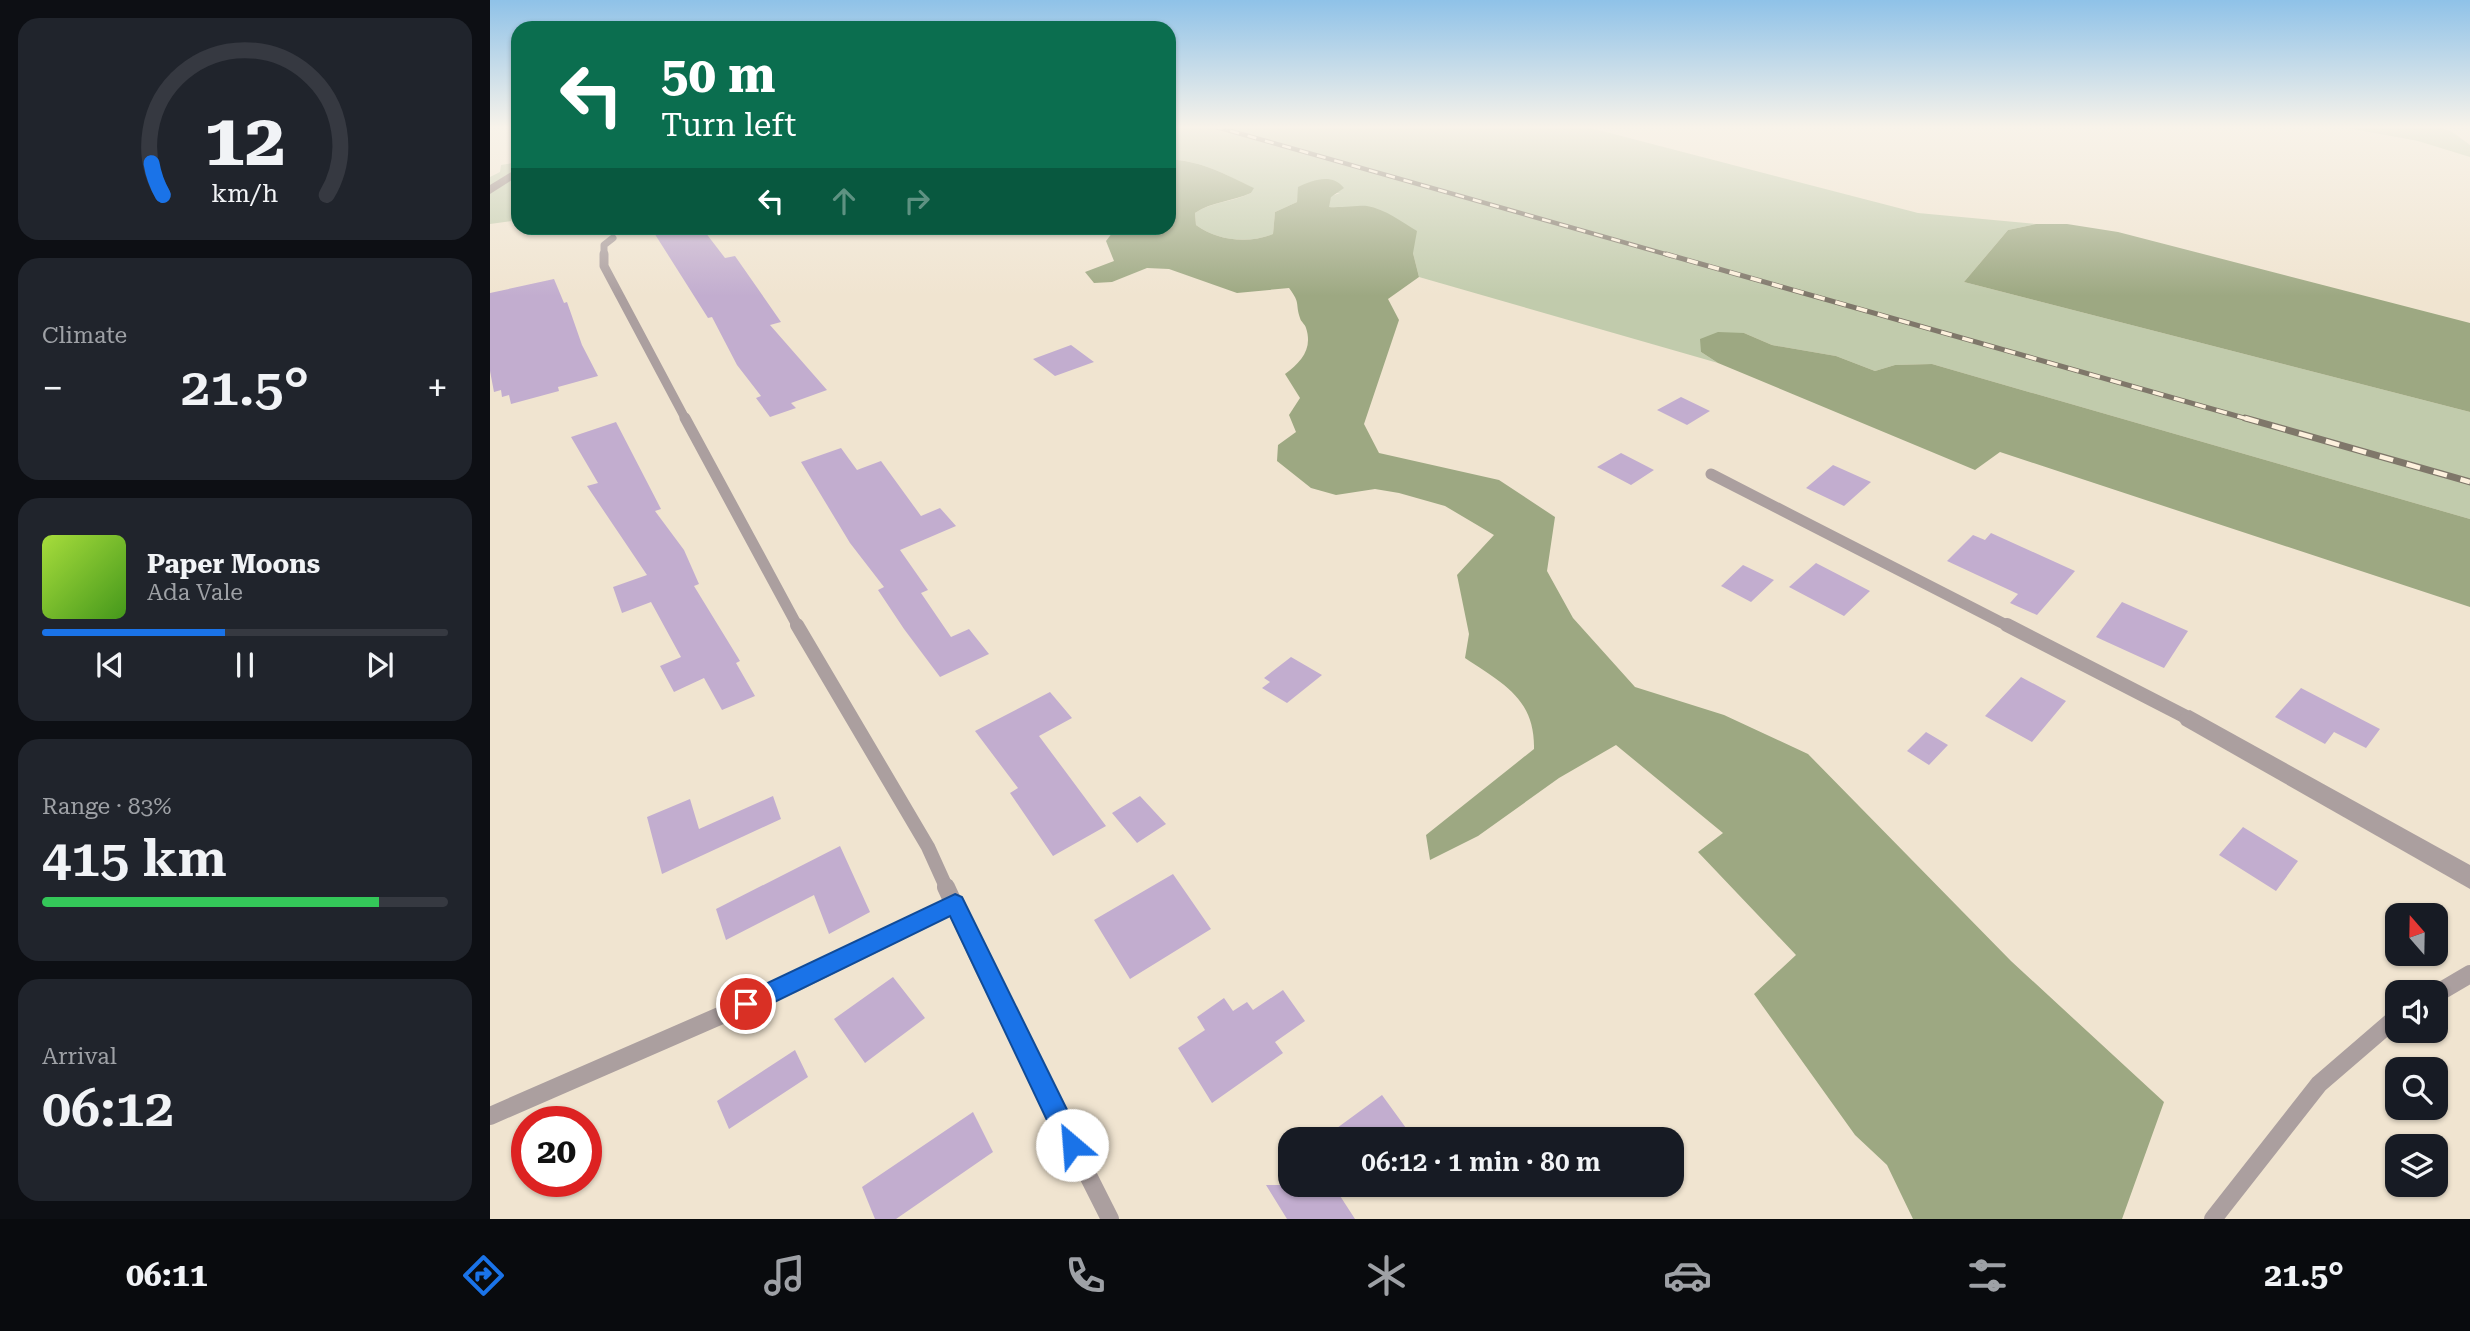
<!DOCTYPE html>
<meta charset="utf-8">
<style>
:root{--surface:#171b24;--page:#20242c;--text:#f1f3f6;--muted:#9ea1a6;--line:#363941;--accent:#1a73e8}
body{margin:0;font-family:"Roboto Serif",serif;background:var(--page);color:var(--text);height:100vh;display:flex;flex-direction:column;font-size:26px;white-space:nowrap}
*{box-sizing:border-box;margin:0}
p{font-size:23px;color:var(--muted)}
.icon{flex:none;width:38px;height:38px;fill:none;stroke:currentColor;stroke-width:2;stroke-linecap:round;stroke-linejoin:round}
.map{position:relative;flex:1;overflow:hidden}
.panel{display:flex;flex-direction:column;gap:18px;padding:18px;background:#0d0f14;width:490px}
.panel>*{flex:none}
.top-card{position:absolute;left:21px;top:21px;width:665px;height:214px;border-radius:21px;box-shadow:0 2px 5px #0004;background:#0b6e4f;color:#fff;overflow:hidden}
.needle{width:46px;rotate:340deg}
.buttons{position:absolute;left:1895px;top:903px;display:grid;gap:14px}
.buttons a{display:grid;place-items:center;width:63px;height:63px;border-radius:14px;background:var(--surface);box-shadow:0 2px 5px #0004;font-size:35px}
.speed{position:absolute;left:21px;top:1106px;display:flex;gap:14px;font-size:35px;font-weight:700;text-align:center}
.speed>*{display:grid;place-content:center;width:91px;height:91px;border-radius:50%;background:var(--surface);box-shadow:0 2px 5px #0004;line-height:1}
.speed .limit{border:10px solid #d22;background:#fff;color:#111}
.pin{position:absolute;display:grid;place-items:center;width:60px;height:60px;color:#fff;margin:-30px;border:4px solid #fff;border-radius:50%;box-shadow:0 2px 7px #0007}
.me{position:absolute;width:77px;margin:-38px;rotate:333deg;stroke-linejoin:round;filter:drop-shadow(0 0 5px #0008)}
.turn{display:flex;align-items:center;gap:24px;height:147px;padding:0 35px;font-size:32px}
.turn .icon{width:91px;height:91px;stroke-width:2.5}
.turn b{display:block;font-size:49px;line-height:60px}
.lanes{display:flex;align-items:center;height:66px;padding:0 35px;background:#0003;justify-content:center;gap:35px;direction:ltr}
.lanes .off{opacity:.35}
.big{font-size:52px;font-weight:600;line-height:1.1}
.panel .widget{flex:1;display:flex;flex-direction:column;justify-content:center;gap:10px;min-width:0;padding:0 24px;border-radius:21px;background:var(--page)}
.panel .dial{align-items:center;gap:0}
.dial svg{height:182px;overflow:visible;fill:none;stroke:var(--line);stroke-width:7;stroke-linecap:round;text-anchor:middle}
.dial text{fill:var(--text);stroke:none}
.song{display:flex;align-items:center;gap:21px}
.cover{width:84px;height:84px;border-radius:10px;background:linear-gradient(135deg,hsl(80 70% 55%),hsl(100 70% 35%))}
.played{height:7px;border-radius:4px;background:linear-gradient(90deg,var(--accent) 45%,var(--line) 45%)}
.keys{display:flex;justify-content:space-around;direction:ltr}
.heat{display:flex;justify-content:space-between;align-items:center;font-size:38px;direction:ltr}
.charge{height:10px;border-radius:5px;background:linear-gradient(90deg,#34c759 83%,var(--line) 0)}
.trip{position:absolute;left:788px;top:1127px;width:406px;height:70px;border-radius:21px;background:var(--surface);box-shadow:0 2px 5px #0004;font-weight:600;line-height:70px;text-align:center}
.tabs{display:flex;height:112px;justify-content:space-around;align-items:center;background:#090b0e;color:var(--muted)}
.tabs .icon{width:49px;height:49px}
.tabs .selected{color:var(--accent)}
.tabs b{font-size:32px;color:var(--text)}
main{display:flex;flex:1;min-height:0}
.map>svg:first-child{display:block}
.green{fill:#c1cbac}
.forest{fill:#9da882}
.building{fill:#c2adcf}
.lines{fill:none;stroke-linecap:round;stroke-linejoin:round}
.lane-far4{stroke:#ab9f9f;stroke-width:7}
.lane-far3{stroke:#ab9f9f;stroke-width:9}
.lane-far2{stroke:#ab9f9f;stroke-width:11}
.lane-far1{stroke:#ab9f9f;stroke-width:14}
.lane{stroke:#ab9f9f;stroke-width:18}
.street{fill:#ab9f9f;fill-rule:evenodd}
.secondary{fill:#8e7e7c;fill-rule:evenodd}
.rail-far2-casing{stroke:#7f776a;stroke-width:4.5}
.rail-far1-casing{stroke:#7f776a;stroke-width:5}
.rail-casing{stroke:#7f776a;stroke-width:7}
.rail-far2{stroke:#fdf1dd;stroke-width:2.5;stroke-dasharray:9;stroke-linecap:butt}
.rail-far1{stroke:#fdf1dd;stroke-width:3.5;stroke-dasharray:11;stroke-linecap:butt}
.rail{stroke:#fdf1dd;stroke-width:4.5;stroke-dasharray:14;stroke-linecap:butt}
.route{fill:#1a73e8;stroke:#114b97;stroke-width:2}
</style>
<main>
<section class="panel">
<div class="widget dial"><svg viewBox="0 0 100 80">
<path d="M14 69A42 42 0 1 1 86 69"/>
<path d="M14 69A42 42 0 0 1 9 55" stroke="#1a73e8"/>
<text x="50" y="56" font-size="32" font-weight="700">12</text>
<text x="50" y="72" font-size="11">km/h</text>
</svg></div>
<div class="widget"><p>Climate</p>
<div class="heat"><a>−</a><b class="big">21.5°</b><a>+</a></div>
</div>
<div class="widget">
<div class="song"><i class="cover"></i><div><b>Paper Moons</b><p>Ada Vale</p></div></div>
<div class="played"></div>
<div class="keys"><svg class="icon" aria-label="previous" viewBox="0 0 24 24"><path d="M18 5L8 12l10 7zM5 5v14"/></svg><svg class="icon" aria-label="pause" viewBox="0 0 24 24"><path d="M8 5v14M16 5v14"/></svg><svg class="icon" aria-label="next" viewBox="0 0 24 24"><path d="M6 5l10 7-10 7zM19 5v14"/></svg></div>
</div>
<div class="widget"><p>Range · 83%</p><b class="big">415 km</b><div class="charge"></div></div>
<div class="widget"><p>Arrival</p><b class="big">06:12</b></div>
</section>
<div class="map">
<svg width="1980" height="1219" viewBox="0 0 1980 1219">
<rect width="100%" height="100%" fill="#f0e4d0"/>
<path class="green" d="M679,126H1093L1428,213L1546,224L1518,230L1474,282L1980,412V519L1442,364L1405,365L1385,371L1346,356L1282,345L1254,333L1211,352L1228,363L929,277L923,253L876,206L860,209L838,207L841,196L850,193L808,195L807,202L785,212L783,234C758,244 728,241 706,225L705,213C721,202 742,202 761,193L763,188C732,173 715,162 679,159Z
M1847,126H1944L1961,131L1980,145V157L1928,141Z
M28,162V220L0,224V177L10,172L11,165Z"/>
<path class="forest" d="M679,159C715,162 732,173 764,188L761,193C743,201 721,202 705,213L706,225C728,241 758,244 783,234L785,212L807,202L808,187C823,180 842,173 854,188L841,197L839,207C851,208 870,205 877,206C895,209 912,222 927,231L923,253L929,277L898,299L909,320L874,424L889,453L1009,480L1065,517L1057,571L1083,618L1145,687L1234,715L1318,754L1521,961L1674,1102L1632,1219H1423L1397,1165L1365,1135L1264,994L1306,955L1208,852L1233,833L1126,745L1069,778L988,836L940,860L936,835L1044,749C1045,698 1012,683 975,658L979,634L967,575L1004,535L955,506L909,493L885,489L846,495L821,488L787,461L788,445L806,432L799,415L810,398L795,374C811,362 823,349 816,328C815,324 811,322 810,318C805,303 811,304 799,288L747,293L679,269L657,268L622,282L604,283L595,272L624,261L616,241L626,228H679Z
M1546,224H1577L1628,232L1980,323V412L1474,282L1518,230Z
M1228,332L1254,333L1282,345L1346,356L1385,371L1405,365L1442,364L1980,519V607L1510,452L1485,470L1228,363L1211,352L1210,339Z"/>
<path class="building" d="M161,228H212L235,258L245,256L291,322L280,325L337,390L301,403L306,408L280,417L266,398L271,396L247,365L222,317L218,318Z
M64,279L74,303L77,302L92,345L108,376L68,387L69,391L21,404L19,395L12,397L11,390L4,392L0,371V293Z
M581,345L604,362L565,376L543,359Z
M1191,397L1220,411L1197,425L1167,410Z
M126,422L171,509L165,511L194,550L209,584L204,586L250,661L246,663L265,696L232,710L214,678L184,692L170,666L191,657L161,602L132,613L123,587L157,575L97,486L108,483L81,437Z
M351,448L367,470L391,461L431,516L450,508L466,526L410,550L438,590L431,593L461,637L479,629L499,654L450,677L414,629L388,590L394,587L360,543L311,462Z
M1131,453L1164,470L1141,485L1107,467Z
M1343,465L1381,482L1354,506L1316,488Z
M1501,533L1585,571L1547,615L1520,603L1528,594L1457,561L1483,535L1495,540Z
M1326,563L1380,591L1354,616L1299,587Z
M1253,565L1284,580L1261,602L1231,586Z
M1632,602L1698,631L1674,668L1606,637Z
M801,657L832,675L797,703L772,688L780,682L774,678Z
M1531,677L1576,701L1542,742L1495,716Z
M1811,688L1890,729L1876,748L1844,732L1835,744L1785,717Z
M560,692L582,718L549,736L616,826L563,856L520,793L528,788L485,731Z
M1436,732L1458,745L1439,765L1417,751Z
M283,796L291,819L172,874L157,817L200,799L209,829Z
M650,796L676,824L647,843L622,813Z
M1753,827L1808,861L1786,891L1729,855Z
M350,846L380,912L339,934L324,895L236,940L226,909Z
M683,874L721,929L640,979L604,920Z
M403,977L435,1018L375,1063L344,1019Z
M793,990L815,1021L785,1042L793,1053L722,1103L688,1048L715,1030L707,1017L734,998L743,1011L757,1002L763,1010Z
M305,1050L318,1077L239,1129L227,1101Z
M892,1095L924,1139H832Z
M483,1112L503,1152L406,1219H385L372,1187Z
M776,1185H843L865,1219H797Z"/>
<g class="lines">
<path class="lane-far4" d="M114,256V245L123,238"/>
<path class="lane-far3" d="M114,254V266L196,420"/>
<path class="lane-far2" d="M195,418L308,627
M1221,474L1520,627"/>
<path class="lane-far1" d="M307,625L438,847L457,889
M1517,625L1700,719"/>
<path class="lane" d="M456,887L493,967L620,1219
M1946,994L1980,974
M0,1116L303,984L465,904
M1723,1219L1829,1084L1908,1016"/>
<path class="street" d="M1700,710L1980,865V889L1692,725L1688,719L1692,713Z"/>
<path class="secondary" d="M28,168V176L0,194V185Z"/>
<g class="rail-far2-casing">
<path id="rail-far2" d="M723,126L1182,256"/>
</g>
<g class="rail-far1-casing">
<path id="rail-far1" d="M1176,254L1761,420"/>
</g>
<g class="rail-casing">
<path id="rail" d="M1755,418L1980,482"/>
</g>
<use href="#rail-far2" class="rail-far2"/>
<use href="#rail-far1" class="rail-far1"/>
<use href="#rail" class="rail"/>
</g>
<linearGradient id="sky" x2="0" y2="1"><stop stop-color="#8fc2e8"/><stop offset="0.43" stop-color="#f8f3ea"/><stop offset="1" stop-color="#f8f3ea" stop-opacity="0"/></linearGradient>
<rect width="1980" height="296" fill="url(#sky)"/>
<path class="route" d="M465,894L472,897L590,1136L594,1145L590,1154L582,1158L573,1154L460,916L264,1012L256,1015L248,1012L245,1004L248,997Z"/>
</svg>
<div class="buttons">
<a><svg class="needle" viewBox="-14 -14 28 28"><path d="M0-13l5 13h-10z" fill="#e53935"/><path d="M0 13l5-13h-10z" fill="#9ea1a6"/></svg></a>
<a><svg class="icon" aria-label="sound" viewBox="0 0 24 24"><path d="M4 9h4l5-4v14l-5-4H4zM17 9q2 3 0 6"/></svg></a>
<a><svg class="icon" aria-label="search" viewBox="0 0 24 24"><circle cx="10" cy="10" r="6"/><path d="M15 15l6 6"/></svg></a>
<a><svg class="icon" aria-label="layers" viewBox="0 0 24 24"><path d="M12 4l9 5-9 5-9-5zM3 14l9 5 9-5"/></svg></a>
</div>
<div class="speed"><div class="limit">20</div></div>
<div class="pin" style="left:256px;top:1004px;background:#d93025"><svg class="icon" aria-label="arrive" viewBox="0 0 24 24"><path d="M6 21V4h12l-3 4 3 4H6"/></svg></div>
<svg class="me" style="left:582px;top:1145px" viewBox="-20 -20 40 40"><circle r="19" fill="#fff"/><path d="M0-13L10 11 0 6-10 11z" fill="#1a73e8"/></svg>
<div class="trip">06:12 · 1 min · 80 m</div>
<div class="top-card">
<div class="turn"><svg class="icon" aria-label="left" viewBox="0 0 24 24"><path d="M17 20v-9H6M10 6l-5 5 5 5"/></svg><div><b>50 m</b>Turn left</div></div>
<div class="lanes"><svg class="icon" aria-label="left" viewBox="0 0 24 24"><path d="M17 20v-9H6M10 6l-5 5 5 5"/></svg><svg class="icon off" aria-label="ahead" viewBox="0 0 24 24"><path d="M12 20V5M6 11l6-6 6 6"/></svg><svg class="icon off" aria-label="right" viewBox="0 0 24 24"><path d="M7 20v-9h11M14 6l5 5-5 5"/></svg></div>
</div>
</div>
</main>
<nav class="tabs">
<b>06:11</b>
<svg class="icon selected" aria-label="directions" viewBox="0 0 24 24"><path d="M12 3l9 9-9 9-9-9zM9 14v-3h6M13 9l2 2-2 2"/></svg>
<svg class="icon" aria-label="music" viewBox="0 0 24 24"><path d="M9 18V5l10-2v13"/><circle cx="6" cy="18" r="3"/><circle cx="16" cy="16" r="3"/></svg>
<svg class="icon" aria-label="phone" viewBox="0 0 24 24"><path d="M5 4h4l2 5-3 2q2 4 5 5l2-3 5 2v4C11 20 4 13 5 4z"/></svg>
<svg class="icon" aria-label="climate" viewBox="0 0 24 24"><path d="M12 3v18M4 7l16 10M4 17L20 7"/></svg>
<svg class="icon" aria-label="car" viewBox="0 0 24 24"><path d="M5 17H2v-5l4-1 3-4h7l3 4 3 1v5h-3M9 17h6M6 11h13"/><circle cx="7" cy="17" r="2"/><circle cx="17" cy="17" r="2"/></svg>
<svg class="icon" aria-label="filters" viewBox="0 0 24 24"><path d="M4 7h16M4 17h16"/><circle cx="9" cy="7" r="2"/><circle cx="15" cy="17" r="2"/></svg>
<b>21.5°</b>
</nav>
